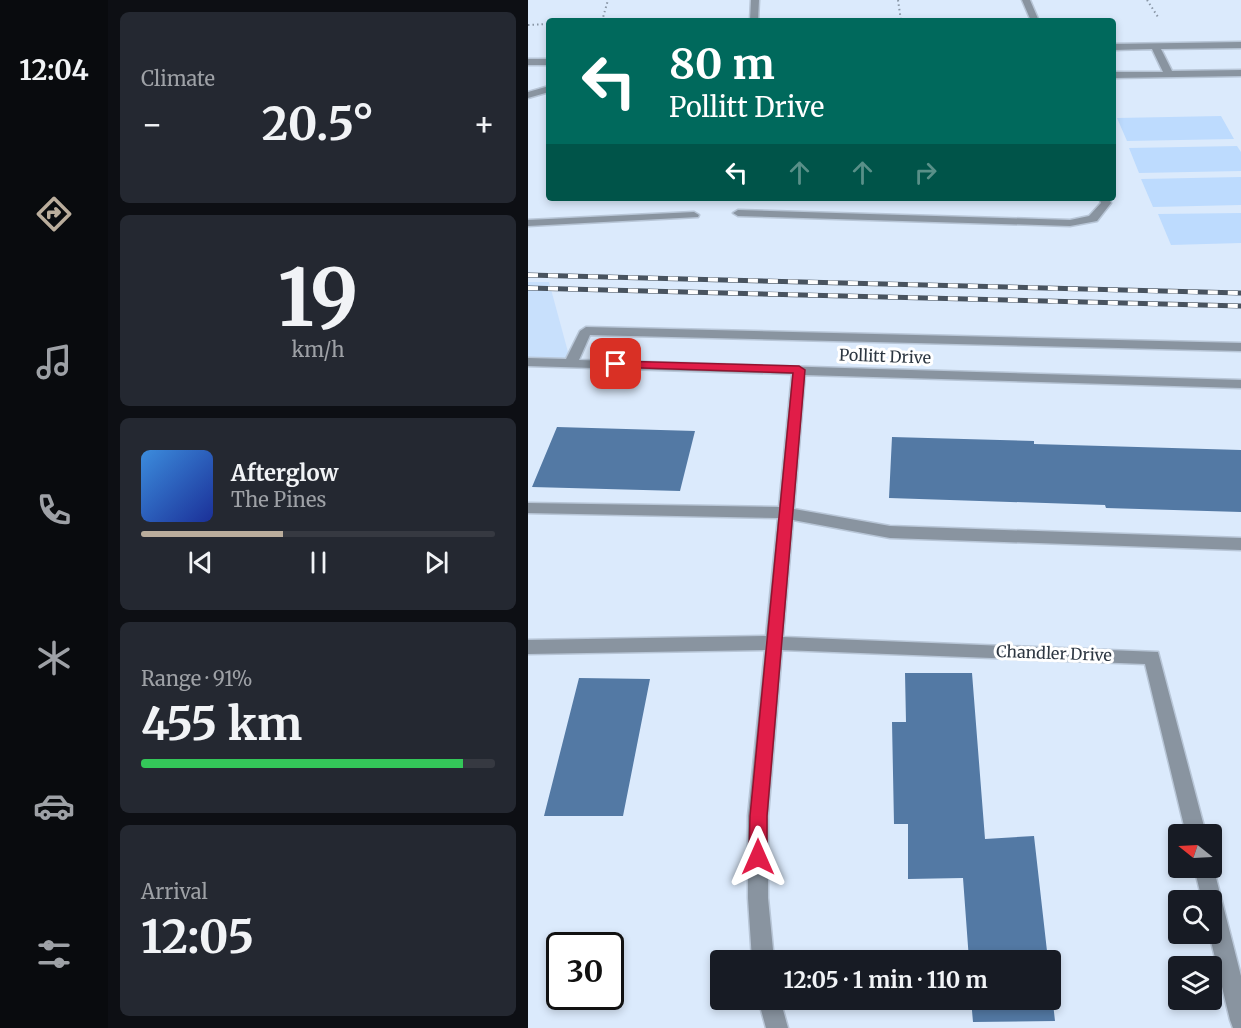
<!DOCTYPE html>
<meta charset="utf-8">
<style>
:root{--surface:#171b24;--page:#242831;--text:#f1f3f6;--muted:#9ea1a6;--line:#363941;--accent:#baad9c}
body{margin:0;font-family:Merriweather,serif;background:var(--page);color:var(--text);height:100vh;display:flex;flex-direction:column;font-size:22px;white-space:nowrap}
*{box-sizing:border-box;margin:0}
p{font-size:20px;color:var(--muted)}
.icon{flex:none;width:33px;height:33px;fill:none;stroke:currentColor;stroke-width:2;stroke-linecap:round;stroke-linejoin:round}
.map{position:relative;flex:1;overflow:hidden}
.drawer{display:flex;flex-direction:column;gap:12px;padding:12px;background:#0d0f14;width:420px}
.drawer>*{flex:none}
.top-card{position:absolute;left:18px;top:18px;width:570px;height:183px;border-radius:6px;box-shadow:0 3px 9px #0003;background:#00695c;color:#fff;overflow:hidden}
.needle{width:39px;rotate:288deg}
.tools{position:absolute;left:640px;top:824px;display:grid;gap:12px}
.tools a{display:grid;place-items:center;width:54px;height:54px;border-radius:6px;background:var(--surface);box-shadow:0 3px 9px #0003;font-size:30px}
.speed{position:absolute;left:18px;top:932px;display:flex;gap:12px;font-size:30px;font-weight:700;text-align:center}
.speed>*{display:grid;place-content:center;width:78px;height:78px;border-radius:50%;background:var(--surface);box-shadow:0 3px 9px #0003;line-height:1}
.speed .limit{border:3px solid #111;border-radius:9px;background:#fff;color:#111}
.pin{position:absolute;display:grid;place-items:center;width:51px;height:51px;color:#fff;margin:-26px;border-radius:12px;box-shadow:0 3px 9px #0006}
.me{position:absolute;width:66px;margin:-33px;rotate:0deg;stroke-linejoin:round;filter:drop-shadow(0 0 4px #0008)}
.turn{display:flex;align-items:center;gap:21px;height:126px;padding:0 24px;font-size:27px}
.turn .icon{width:78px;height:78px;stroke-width:2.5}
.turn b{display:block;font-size:42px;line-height:51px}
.lanes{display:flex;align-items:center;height:57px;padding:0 24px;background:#0003;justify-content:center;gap:30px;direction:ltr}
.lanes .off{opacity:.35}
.big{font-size:45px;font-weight:700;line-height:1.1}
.drawer .card{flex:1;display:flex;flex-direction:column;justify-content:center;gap:9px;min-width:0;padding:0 21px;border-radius:9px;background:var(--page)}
.drawer .dial{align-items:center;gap:0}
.dial b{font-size:78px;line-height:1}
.song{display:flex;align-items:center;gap:18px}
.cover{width:72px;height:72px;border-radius:9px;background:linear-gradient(135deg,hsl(210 70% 55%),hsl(230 70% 35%))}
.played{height:6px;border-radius:3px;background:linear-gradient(90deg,var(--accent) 40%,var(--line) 40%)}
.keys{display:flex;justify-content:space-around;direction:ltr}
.heat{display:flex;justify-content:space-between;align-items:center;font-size:33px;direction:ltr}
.charge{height:9px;border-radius:4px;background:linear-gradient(90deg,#34c759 91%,var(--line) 0)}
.trip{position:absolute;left:182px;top:950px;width:351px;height:60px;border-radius:6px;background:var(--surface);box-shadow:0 3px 9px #0003;font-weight:700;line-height:60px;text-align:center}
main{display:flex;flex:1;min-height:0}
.menu{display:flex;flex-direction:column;width:108px;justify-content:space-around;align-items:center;background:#090b0e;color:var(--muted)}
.menu .icon{width:42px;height:42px}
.menu .selected{color:var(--accent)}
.menu b{font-size:27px;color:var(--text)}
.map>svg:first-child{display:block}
.built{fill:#c8e0fc}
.green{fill:#bddbfe}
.building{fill:#5379a4}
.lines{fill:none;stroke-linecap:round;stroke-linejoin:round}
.minor-casing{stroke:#b8c6d7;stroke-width:3}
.path{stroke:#8996a5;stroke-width:2;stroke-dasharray:1.5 3;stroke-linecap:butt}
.minor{fill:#8994a0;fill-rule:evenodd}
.rail-casing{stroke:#48535f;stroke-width:5}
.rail{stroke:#fff;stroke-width:4;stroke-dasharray:10;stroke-linecap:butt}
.route{fill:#e11d48;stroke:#92132f;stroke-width:1.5}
.labels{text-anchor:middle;stroke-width:6;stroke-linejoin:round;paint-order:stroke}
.street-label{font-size:16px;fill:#2c3641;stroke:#fff}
</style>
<main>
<nav class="menu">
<b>12:04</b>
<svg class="icon selected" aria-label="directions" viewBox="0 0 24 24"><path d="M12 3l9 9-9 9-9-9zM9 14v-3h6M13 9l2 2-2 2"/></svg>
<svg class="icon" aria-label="music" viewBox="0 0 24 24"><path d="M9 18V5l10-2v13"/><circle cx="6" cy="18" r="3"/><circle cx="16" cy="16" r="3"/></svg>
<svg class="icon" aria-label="phone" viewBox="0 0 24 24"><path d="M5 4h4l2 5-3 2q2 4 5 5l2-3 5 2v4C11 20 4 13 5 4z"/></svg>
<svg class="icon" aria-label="climate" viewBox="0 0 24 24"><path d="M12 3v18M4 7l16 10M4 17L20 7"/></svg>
<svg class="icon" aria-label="car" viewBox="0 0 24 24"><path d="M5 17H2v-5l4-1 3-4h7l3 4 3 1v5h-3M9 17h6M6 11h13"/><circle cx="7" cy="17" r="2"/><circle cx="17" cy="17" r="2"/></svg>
<svg class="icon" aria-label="filters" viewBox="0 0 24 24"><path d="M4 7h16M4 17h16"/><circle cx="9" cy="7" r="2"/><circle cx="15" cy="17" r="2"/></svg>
</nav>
<section class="drawer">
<div class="card"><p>Climate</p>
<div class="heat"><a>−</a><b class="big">20.5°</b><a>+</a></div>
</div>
<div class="card dial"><b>19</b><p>km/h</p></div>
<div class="card">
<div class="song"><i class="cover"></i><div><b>Afterglow</b><p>The Pines</p></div></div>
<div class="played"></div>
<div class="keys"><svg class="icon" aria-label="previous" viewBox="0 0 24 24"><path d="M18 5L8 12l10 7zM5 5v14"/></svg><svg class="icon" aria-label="pause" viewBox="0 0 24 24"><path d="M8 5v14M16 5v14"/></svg><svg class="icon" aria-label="next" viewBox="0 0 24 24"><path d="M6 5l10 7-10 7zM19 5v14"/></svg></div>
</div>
<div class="card"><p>Range · 91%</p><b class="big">455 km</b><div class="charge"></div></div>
<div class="card"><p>Arrival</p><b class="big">12:05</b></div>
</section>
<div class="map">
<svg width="713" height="1028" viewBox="0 0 713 1028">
<rect width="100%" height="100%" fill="#dbeafc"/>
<path class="built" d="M0,282H21L43,363L0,362Z"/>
<path class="green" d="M693,116L706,139L599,141L589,118Z
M709,146L713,152V171L611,173L601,148Z
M713,177V205L625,207L613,179Z
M713,213V243L643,245L630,214Z"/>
<path class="building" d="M29,427L167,431L152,491L4,487Z
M364,437L506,441V444L713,450V512L578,508L577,505L361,498Z
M377,673H444L457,839L506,836L520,960H441L435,878L380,879V824H366L364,722H378Z
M51,678L122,679L95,816H16Z
M522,976L527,1021L445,1022L443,999H522Z"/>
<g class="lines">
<g class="minor-casing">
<path id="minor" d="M223,0H231L230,21H222Z
M494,0H502L511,21H503Z
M713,42V48L633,49L644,71L713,70V76L585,78V72H635L624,49L585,50V44Z
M0,59H21V65H0Z
M21,86V92L0,98V92Z
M571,198H581L583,203L569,221L542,226L210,216L205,213L210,210L542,220L561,216L573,203Z
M166,212L171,215L170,217L0,226V220Z
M58,327L713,343V351L62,335L51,360L713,380V388L277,375L266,509L362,526L713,538V550L362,538L265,520L255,637L630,652L678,834H658L617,664L254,650L240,816V898L246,960H224L220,898V816L237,650L0,654V640L238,636L250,518L0,513V503L251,507L264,374L0,366V358L38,359L52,331Z
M684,862L713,976V1028H705L702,1020L681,933H684V900H674L666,867H684Z
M230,999H252L260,1028H238Z"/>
</g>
<path class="path" d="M370,0L373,21
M619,0L630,17
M74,21L80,0
M0,25L21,24"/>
<use href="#minor" class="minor"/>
<g class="rail-casing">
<path id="rail" d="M0,275L713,293
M0,288L713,306"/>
</g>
<use href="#rail" class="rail"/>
</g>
<path class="route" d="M88,361L271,366L277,370L239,816V857L237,863L230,866L224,863L221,857L222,816L265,373L84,367L83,364Z"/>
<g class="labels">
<g class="street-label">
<text transform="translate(357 356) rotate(2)" y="6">Pollitt Drive</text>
<text transform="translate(526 653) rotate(2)" y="6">Chandler Drive</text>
</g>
</g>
</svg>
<div class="tools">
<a><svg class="needle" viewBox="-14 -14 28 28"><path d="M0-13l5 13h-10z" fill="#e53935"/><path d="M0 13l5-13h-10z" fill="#9ea1a6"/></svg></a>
<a><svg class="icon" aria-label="search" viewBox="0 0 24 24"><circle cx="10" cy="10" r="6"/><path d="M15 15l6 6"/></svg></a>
<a><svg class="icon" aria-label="layers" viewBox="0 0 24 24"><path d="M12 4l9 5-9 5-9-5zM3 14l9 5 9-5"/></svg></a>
</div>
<div class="speed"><div class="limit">30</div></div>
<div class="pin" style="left:88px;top:364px;background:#d93025"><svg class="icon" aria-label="arrive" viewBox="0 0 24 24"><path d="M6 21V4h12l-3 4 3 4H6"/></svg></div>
<svg class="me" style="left:230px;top:857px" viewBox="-20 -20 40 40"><path d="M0-17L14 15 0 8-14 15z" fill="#e11d48" stroke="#fff" stroke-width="4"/></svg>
<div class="trip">12:05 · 1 min · 110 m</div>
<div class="top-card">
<div class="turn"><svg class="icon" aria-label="left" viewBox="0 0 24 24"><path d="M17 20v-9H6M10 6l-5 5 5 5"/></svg><div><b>80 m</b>Pollitt Drive</div></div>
<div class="lanes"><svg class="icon" aria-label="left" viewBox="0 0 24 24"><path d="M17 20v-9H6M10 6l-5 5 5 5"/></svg><svg class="icon off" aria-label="ahead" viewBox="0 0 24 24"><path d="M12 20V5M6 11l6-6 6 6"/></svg><svg class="icon off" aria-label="ahead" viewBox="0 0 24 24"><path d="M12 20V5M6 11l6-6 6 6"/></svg><svg class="icon off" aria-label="right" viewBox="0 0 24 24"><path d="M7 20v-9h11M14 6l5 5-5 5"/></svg></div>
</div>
</div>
</main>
